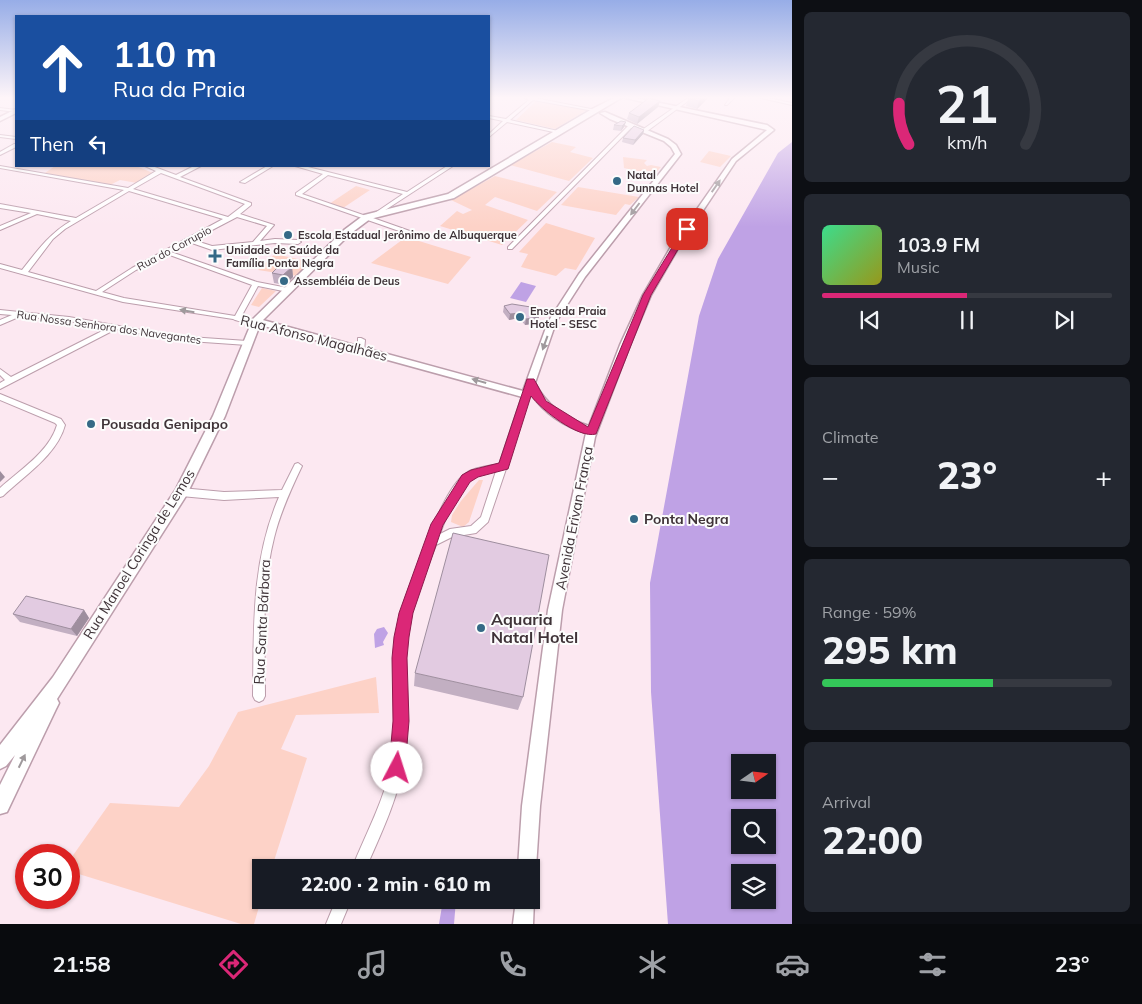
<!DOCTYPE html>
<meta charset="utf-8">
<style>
:root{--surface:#171b24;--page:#242831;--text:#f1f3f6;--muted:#9ea1a6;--line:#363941;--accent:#db2777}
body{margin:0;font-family:Mulish,sans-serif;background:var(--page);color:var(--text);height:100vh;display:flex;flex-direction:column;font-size:19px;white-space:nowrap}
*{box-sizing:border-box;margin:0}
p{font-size:16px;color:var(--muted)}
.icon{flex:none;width:28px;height:28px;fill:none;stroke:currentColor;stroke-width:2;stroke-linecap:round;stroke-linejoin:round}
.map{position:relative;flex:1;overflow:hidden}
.sheet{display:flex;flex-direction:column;gap:12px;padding:12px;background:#0d0f14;width:350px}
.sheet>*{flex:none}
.top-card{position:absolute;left:15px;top:15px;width:475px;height:152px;border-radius:0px;box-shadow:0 1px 4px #0004;background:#1a4fa0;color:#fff;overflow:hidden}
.needle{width:32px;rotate:76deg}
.buttons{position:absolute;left:731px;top:754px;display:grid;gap:10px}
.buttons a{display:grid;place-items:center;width:45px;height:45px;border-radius:0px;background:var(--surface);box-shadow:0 1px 4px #0004;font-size:25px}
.speed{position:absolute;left:15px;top:844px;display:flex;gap:10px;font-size:25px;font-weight:700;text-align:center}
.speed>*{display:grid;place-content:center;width:65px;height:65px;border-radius:50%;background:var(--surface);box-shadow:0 1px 4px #0004;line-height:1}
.speed .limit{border:8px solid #d22;background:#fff;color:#111}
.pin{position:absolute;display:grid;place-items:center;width:42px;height:42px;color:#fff;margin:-21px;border-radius:10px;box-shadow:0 2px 8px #0006}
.me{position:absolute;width:55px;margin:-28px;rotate:5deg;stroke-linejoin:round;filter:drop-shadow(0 0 4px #0008)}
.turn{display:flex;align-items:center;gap:18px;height:105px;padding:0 15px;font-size:22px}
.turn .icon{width:65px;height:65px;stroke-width:2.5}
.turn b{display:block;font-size:35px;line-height:42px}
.then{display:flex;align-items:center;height:48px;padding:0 15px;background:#0003;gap:10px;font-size:19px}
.big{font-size:38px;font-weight:800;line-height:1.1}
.sheet .tile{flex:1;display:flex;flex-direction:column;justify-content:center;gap:8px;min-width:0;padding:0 18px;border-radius:8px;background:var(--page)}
.sheet .dial{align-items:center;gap:0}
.dial svg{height:130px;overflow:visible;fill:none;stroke:var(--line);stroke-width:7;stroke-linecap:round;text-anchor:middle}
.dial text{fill:var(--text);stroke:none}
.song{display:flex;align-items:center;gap:15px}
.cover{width:60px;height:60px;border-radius:8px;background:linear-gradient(135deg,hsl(150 70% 55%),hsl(60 70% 35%))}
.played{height:5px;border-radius:2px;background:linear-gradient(90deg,var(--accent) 50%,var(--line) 50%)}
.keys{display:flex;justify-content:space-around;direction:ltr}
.heat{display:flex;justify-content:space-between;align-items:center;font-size:28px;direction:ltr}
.charge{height:8px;border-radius:4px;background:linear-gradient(90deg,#34c759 59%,var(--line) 0)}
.trip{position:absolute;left:252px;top:859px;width:288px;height:50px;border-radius:0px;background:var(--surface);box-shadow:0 1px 4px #0004;font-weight:800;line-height:50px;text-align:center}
.menu{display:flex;height:80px;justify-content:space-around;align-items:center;background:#090b0e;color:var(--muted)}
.menu .icon{width:35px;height:35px}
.menu .current{color:var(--accent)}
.menu b{font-size:22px;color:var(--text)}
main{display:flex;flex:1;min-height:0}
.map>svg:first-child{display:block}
.green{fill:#fdd2c7}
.water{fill:#bfa2e5;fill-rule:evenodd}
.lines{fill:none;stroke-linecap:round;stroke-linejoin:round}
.minor-casing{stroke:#bc9eac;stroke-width:2}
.tertiary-casing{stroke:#bc9eac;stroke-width:3}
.secondary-casing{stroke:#bc9eac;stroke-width:3}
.minor{fill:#fff;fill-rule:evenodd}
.tertiary{fill:#fff;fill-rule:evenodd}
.secondary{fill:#fff;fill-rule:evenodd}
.wall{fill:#c2afc2}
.shaded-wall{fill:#9e8e9e}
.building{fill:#e2cbe1;stroke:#9e8e9e}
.oneway{fill:#9f999c}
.route{fill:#db2777;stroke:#8e194d}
.poi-dot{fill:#356986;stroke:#fcfcfc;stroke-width:2}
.labels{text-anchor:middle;stroke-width:4;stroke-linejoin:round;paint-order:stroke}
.far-poi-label{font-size:11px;font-weight:bold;fill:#3f3338;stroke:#fcfcfc;text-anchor:start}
.far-street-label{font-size:11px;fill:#3f3338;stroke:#fcfcfc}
.street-label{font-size:14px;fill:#3f3338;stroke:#fcfcfc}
.poi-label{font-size:14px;font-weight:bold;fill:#3f3338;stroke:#fcfcfc;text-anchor:start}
.near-poi-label{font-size:16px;font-weight:bold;fill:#3f3338;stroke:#fcfcfc;text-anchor:start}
</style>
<main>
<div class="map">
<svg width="792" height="924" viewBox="0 0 792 924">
<rect width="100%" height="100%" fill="#fce8f1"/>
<path class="green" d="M536,101L587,110L555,129L516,120Z
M552,142L576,147L570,152L593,158L569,181L510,165Z
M709,151L731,156L720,167L700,162Z
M623,157L647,160L644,163L647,166L651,165L661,167L654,175L624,168Z
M55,166H136L153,173L137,183L120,180L110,185L45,173Z
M495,176L557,192L537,211L495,197L485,205L528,220L502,245L440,226L457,211L463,214L472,210L451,200Z
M356,186L370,190L343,208L329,204Z
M578,187L639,197L630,205L625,204L616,215L561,205Z
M546,223L595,238L576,270L565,268L556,276L521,267L528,254L519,252Z
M406,237L471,257L448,284L371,263Z
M275,254L311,262L297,276L258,270Z
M262,288L276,291L259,307L251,305Z
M479,480H483L469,522L463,527L451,522L452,515L461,501Z
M376,677L379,713L296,715L281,749L307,758L272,867L261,868V900L254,924H241L69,871V861L110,803L179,807L209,766L238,712Z"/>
<path class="water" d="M792,142V924H668L651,692L650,583L699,316L718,259L778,153ZM740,762H768V790H740ZM740,818H768V845H740ZM740,872H768V900H740Z
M521,282L536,286L526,302L510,298Z
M384,627L388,633L383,642L384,645L375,648L374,634L377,629Z
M443,900H456L454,924H439Z"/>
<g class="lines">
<g class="minor-casing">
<path id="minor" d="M525,98H535L596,110L594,111L533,100L510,120L558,131V133L507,122L489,137V134L503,121L489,118V116L506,119L529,100Z
M688,98H692L646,132H642V130Z
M730,98H734L727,105H725Z
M761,98H768L792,103V105Z
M0,108L16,110V112L0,110Z
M629,125L633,126L512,249H508V247Z
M0,135L16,137V139L0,137Z
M14,144H16V147L0,155V152Z
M0,166L128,188L156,171L145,166H152L176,175L194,166H201L180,177L251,203V205L240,214L274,225L260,241L275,239L298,240L301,242L298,244L275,243L212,250L189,242L171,252L257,282L288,288L291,290L288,292L258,286L241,317L258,320L259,321C254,324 238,322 233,319L123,302L0,268V264L22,270C37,251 50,233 71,221L37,214L0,230V226L31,213L0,208V204L76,218L124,190L0,168ZM161,173L245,204L228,217L133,189ZM129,191L223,219L132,268L96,291L28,272L53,239L65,229ZM237,217L267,226L253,242L212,246L193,240ZM167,254L252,285L235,316L124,298L102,292L136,270Z
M267,166H273L245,183L240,182Z
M295,166H304L407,192L447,166H453L373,218L424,236V238L422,239L296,195V193L323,174ZM328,175L403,194L369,217L302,194Z
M0,310L69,317L175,336L247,341L251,343L247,345L175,340L116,329L0,389V383L5,380L0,375V369L11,377L108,328L69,321L21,316L0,325V320L12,315L0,314Z
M358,338H361L365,340L364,351H358Z
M526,392L530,395L507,464L508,466L506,469L488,522L476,533L452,537L436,545C421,581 406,618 405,658C404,691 410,724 405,757C399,796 382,832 366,868H352C367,831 386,797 393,757C399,719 390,681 395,643C399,607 414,575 427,542C434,523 449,485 466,473C475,467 488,466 499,464L522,395ZM496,471L481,517L471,526L450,529L440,534C446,517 458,486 474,477C480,473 489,473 496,471Z
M0,394L61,419L65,425C57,455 25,475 3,496L0,497V488C20,470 49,452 57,425L55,423L0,400Z
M298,463L302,466C291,489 280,513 274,538C261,589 265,643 265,696L263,700L259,702L255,700L253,696C254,627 251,562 279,497L224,500L181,496L178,495L176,492L178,489L181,488L224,492L282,490L295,464Z
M336,900H351L341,924H326Z"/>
</g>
<g class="tertiary-casing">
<path id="tertiary" d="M626,98H636L767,125L774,130L736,161L680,245L651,295L630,345L595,437L562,610L540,806L536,868L531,875V868H518L522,806L548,610L586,433C563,426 545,414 531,394L526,398L253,323L252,321L256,318L259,319L523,391L548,322L579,274L675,154L671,147L664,141L610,119L600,113L605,112L668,139L676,145L681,154L585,277L556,322L535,383C546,405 566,419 589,426L620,345L643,295L672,245L732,159L767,130Z
M16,109V113L0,121V117Z
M531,893L534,900L533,924H513L516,900H531Z"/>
</g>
<g class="secondary-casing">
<path id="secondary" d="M614,98H621L454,198L370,219L350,234L261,322L225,416L186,496L57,699L59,703L56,709L7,812L0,814V785L15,755L6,766L0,769V745L53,677L176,489L213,416L253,319L344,230L364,215L448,194L592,109Z"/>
</g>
<use href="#minor" class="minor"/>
<use href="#tertiary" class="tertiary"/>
<use href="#secondary" class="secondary"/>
</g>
<path class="wall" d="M689,98H708L697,109L686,106L688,99Z
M660,101L658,107L637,124L627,119L629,113Z
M614,125L624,127L621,131L613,130Z
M644,130L643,134L633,145L622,142L623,138Z
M292,267L293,277L285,285L274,283L272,273Z
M504,306L537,308L536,314L537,323L525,325L519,318L509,320L503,312Z
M84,610L89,618L77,636L20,622L13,614Z
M415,673L523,697L518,710L414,686Z"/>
<path class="shaded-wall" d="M703,98H708L697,109L699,101Z
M660,101L658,107L637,124L639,117Z
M626,122L624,127L621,131L622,126Z
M644,130L643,134L633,145L635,140Z
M292,267L293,277L285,285L283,275Z
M520,313L519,318L509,320L510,314Z
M539,317L537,323L525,325L526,319Z
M0,471L5,477L0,482Z
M84,610L89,618L77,636L71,629Z"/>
<path class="building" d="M649,98L660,101L639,117L629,113Z
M689,98H703L699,101L688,99Z
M621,121L626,122L622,126L614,125Z
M634,126L644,130L635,140L623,138Z
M281,264L292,267L283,275L272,273Z
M512,304L537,308L533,311L539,317L526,319L520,313L510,314L504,306Z
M453,533L549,555L523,697L415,673Z
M26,596L84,610L71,629L13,614Z"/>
<defs><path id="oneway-solid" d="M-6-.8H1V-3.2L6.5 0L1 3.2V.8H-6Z" transform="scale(1.25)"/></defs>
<g class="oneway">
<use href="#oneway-solid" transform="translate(716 186) rotate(-55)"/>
<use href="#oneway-solid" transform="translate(635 209) rotate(127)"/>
<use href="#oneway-solid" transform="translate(187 311) rotate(-170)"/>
<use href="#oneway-solid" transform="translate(545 343) rotate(110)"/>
<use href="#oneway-solid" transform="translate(479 381) rotate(-164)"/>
<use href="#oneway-solid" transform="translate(22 761) rotate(-64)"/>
</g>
<linearGradient id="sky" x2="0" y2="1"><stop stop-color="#97ade7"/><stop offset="0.43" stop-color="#fef5f9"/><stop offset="1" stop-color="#fef5f9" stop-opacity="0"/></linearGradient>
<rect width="792" height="227" fill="url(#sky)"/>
<path class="route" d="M684,228L690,229L651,295L596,434C578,439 541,409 531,396L508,469L478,477L470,482L443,525L413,613L409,637L407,658L409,721L405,768L403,774L397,777L391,774L389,768L393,721L392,658L394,637L399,613L431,524L462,475L471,470L499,463L527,379H534L546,401L588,427L643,295Z"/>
<g class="poi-dot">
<circle cx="617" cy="181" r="5"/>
<circle cx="288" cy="235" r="5"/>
<path d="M212.5 248.5h5v5h5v5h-5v5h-5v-5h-5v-5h5z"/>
<circle cx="284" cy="281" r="5"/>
<circle cx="520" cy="317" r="5"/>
<circle cx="91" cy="424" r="5"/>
<circle cx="634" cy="519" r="5"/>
<circle cx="481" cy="628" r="5"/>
</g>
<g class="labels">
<g class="far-poi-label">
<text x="627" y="179">Natal<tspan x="627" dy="13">Dunnas Hotel</tspan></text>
<text x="298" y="239">Escola Estadual Jerônimo de Albuquerque</text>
<text x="226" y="254">Unidade de Saúde da<tspan x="226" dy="13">Família Ponta Negra</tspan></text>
<text x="294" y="285">Assembléia de Deus</text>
<text x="530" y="315">Enseada Praia<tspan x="530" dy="13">Hotel - SESC</tspan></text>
</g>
<g class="far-street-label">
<text transform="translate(174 248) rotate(-28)" y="4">Rua do Corrupio</text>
<text transform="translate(109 327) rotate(8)" y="4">Rua Nossa Senhora dos Navegantes</text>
</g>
<g class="street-label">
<text transform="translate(314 338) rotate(14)" y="5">Rua Afonso Magalhães</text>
<text transform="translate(574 518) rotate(-79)" y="5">Avenida Erivan França</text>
<text transform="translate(139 554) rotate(-58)" y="5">Rua Manoel Coringa de Lemos</text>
<text transform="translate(262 622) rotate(-87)" y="5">Rua Santa Bárbara</text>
</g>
<g class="poi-label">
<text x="101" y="429">Pousada Genipapo</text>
<text x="644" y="524">Ponta Negra</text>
</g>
<g class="near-poi-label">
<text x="491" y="625">Aquaria<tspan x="491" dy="18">Natal Hotel</tspan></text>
</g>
</g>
</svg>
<div class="buttons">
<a><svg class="needle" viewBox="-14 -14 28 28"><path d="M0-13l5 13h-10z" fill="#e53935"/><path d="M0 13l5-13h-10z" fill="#9ea1a6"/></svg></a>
<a><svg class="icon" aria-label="search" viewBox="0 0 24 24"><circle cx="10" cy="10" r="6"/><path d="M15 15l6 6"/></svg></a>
<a><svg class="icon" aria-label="layers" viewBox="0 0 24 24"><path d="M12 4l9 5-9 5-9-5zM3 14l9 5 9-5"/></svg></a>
</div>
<div class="speed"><div class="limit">30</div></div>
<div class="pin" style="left:687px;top:229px;background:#d93025"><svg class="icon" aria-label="arrive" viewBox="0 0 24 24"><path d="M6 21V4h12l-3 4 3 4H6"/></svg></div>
<svg class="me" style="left:397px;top:768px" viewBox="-20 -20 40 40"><circle r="19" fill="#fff"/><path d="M0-13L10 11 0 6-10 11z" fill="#db2777"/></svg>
<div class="trip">22:00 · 2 min · 610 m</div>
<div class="top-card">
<div class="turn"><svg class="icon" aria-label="ahead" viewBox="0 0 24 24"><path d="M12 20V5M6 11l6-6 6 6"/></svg><div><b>110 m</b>Rua da Praia</div></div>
<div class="then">Then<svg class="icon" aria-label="left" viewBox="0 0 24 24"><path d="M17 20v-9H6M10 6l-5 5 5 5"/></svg></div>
</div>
</div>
<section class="sheet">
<div class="tile dial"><svg viewBox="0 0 100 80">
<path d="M14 69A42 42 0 1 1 86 69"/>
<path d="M14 69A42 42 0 0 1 8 44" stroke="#db2777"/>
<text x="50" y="56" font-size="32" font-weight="700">21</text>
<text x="50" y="72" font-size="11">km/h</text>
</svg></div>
<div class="tile">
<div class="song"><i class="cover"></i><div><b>103.9 FM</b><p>Music</p></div></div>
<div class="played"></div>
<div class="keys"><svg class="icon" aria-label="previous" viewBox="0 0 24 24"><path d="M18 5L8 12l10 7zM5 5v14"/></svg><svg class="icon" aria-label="pause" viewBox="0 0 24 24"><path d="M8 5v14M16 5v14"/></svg><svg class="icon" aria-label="next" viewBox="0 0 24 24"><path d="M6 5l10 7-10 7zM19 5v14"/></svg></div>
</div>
<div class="tile"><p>Climate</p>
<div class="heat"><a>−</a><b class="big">23°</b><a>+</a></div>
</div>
<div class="tile"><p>Range · 59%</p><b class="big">295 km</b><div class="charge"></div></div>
<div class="tile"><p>Arrival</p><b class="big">22:00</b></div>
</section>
</main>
<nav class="menu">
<b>21:58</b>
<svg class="icon current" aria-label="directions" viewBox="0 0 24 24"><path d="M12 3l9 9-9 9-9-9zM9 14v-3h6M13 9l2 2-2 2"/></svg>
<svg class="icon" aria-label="music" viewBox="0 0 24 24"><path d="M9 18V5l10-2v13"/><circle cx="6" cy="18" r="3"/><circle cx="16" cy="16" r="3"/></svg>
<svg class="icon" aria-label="phone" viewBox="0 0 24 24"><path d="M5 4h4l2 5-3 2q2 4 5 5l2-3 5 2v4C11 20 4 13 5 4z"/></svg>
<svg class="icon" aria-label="climate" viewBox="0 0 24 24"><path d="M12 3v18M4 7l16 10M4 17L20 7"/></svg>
<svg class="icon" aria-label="car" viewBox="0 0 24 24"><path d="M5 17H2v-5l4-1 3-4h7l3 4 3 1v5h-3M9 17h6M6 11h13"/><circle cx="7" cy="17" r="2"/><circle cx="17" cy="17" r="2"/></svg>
<svg class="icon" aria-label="filters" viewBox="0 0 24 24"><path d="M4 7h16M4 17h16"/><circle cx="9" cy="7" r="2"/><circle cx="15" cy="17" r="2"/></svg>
<b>23°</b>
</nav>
